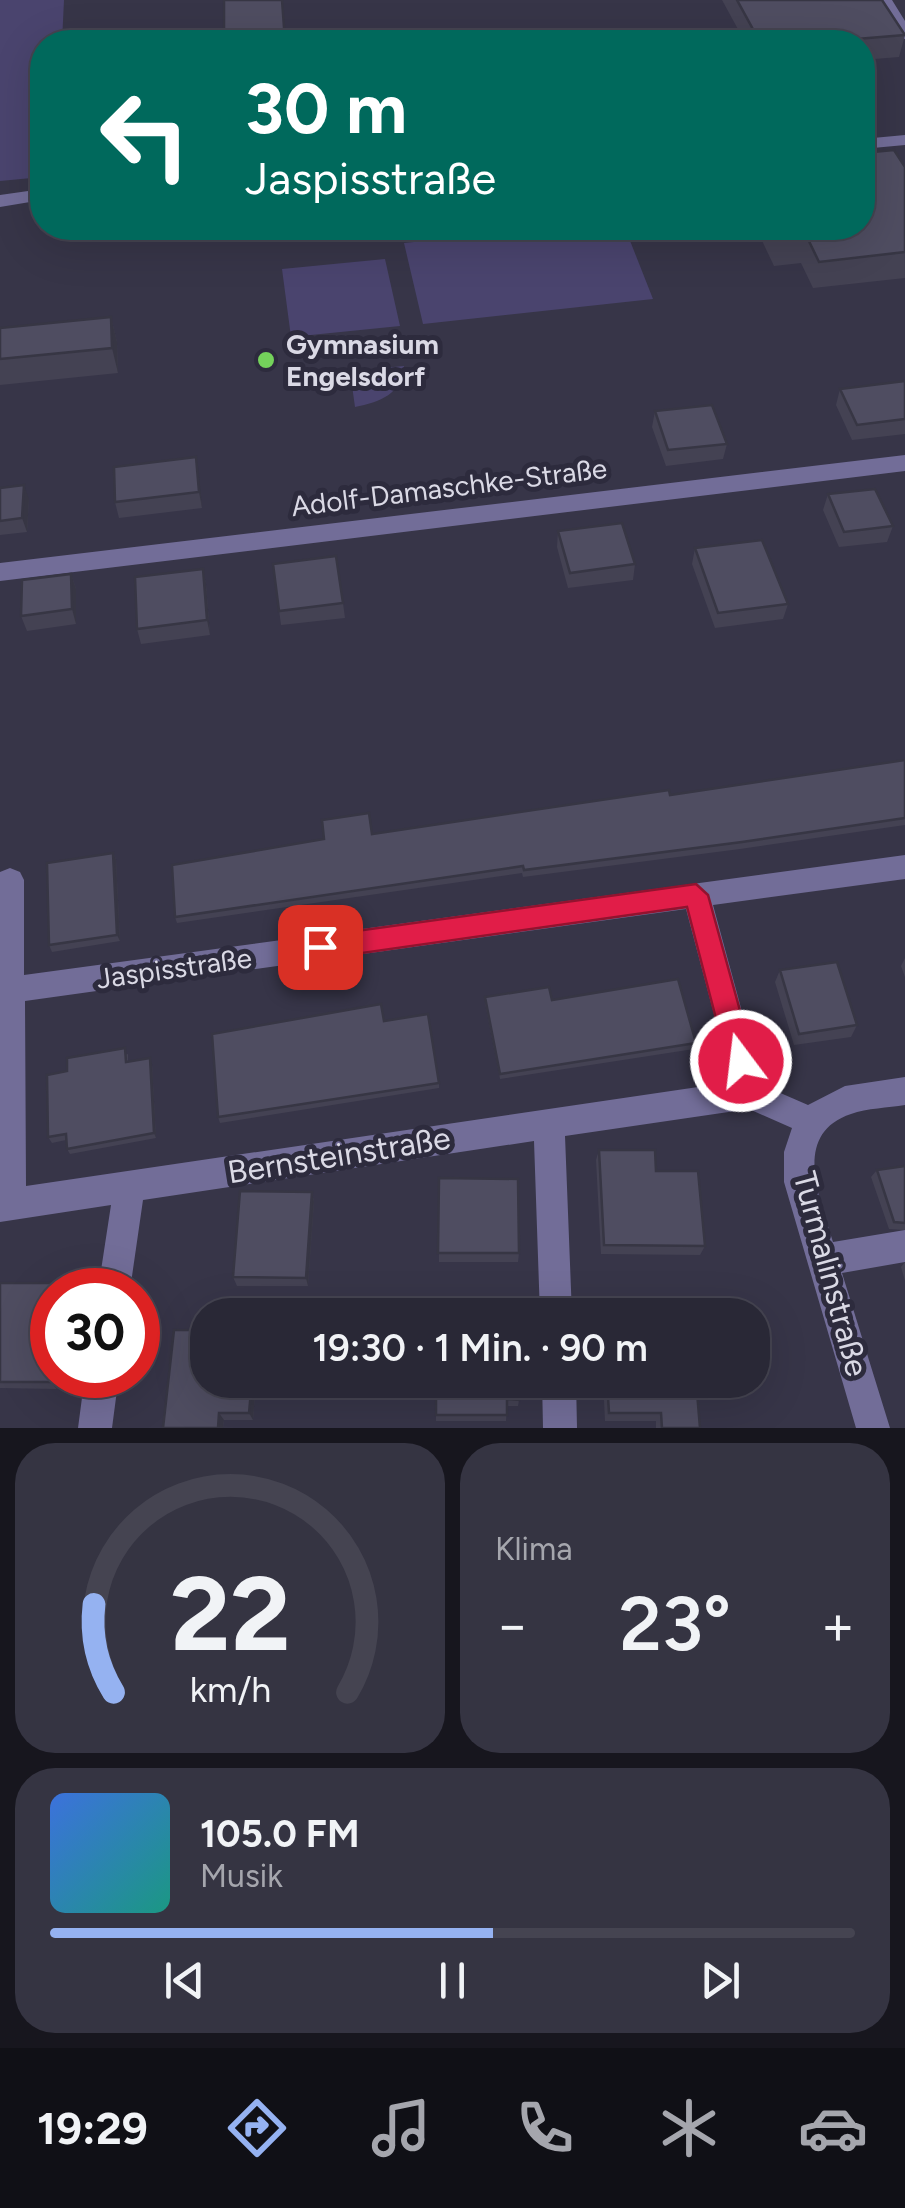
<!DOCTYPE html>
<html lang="de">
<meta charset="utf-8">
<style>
:root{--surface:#292836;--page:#353442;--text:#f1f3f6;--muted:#a5a6ad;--line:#454451;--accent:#95b2f1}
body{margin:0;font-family:Figtree,sans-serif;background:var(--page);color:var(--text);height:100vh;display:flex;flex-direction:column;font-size:38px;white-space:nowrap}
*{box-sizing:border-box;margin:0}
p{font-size:32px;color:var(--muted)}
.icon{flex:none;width:55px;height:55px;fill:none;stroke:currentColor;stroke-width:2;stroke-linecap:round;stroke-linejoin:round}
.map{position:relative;height:1428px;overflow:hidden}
.panel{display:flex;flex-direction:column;gap:15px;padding:15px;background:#17161e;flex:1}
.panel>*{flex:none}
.top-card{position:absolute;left:30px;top:30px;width:845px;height:210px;border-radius:40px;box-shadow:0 10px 40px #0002,0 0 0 2px var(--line);background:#00695c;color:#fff;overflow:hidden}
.speed{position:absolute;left:30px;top:1268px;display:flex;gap:20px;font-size:50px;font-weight:700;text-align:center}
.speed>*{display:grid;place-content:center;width:130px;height:130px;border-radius:50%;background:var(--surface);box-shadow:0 10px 40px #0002,0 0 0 2px var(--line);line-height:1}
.speed .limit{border:15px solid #d22;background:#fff;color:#111}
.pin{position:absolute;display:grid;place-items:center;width:85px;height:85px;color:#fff;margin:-42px;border-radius:20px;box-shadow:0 5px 15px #0006}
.me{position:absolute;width:110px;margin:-55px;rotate:345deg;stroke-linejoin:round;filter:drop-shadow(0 0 8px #0008)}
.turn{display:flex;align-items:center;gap:35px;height:210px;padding:0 50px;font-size:45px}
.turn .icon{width:130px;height:130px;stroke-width:2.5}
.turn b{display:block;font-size:70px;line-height:85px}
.big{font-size:75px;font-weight:600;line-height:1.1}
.panel .widget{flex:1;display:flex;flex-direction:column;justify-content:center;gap:15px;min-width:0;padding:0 35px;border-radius:40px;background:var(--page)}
.panel .dial{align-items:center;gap:0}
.dial svg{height:260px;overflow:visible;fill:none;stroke:var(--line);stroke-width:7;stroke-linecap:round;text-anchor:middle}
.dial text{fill:var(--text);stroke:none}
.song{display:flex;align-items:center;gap:30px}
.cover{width:120px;height:120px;border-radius:15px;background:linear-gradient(135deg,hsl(220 70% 55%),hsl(170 70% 35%))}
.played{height:10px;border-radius:5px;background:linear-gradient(90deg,var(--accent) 55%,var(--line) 55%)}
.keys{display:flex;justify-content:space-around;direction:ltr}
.heat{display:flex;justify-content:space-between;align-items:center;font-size:55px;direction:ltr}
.panel .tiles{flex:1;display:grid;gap:15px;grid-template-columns:1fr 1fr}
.widget:last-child{grid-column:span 2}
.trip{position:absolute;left:190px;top:1298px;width:580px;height:100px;border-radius:40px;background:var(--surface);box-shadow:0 10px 40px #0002,0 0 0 2px var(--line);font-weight:600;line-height:100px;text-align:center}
.tab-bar{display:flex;height:160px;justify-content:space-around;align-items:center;background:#101016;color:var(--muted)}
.tab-bar .icon{width:70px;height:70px}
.tab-bar .active{color:var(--accent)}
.tab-bar b{font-size:45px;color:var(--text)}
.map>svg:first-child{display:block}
.green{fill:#4a446e}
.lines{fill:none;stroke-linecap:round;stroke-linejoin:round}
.minor{fill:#726d98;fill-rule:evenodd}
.wall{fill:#444253}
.shaded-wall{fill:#373644}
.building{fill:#4f4d61;stroke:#373644;stroke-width:2.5}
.route{fill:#e11d48;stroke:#92132f;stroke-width:2.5}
.poi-dot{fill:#74d25b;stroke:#2d2b3d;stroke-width:4}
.labels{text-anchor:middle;stroke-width:10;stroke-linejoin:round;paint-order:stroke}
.poi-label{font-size:28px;font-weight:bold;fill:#dad9e5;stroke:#2d2b3d;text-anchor:start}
.street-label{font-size:28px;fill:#dad9e5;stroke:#2d2b3d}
.near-street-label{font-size:32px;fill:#dad9e5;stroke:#2d2b3d}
</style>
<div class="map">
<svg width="905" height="1428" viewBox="0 0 905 1428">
<rect width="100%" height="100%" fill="#373548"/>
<path class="green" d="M0,0H64L62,42H42V177L0,181Z
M556,228H625L653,299L423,324L404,243Z
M385,259L400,326L291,337L282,269Z
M404,366C402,394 380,402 355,407L350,371Z"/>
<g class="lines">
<path class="minor" d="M876,0H892L905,21V39L899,37Z
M905,135V145L862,149V139Z
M42,189V200L0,207V195Z
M905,455V471L0,581V563Z
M905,855V879L713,905L762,1085L808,1105L845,1086L905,1077V1105C888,1108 867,1108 851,1114C791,1134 820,1199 833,1242L905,1230V1262L842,1273L890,1428H856L784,1182V1152L792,1128L749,1109L565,1136L572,1315H540L534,1141L143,1200L130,1290H98L111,1205L0,1222V872L10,868L20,872L24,880V975ZM686,909L732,1082L26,1186L25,1001Z
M85,1375H119L112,1428H78Z
M542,1380H576L577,1428H543Z"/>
</g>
<path class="wall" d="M722,0H882L905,35L899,57L862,60V42H745Z
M904,167L905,278L813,288L801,263L774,266L756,228H862Z
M111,317L117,342L118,373L0,385V328Z
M905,381V434L852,440L836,405L840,389Z
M655,411L727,444L723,459L666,466L652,427Z
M196,457L202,508L119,518L115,502Z
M0,488L29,499L27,532L0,535Z
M828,494L893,526L887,542L839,547L823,510Z
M558,531L635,564L633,580L568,588L557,547Z
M695,548L788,604L783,619L715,628L692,564Z
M273,564L343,603L345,618L281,625Z
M203,569L206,584L210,635L141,644L137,629Z
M71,574L76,589V624L27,631L21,616Z
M905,760V825L740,849L523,877L522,873L177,923L175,917L372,834L670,795Z
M113,853L116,859L120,941L52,952L49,945Z
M905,958V977L901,966Z
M780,970L857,1025L851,1037L794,1045L775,982Z
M485,997L552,1000L696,1043L694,1049L500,1079L485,1003Z
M128,1054V1062L152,1064L156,1138L70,1154L67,1149L66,1140L52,1143L48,1137L67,1071Z
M439,1083V1088L220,1123L218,1117Z
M599,1150L656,1171L705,1246L700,1255L601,1254L596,1160Z
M905,1166V1230L889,1229L871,1177L877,1170Z
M439,1178L519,1253L518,1262H439Z
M312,1192L314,1202L308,1286H237L233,1277Z
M905,1262V1281L901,1267Z
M0,1283L52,1375H59L57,1389L0,1388Z
M256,1380L253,1420H224L223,1428H163Z
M436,1380L519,1400L518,1406H507L506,1421H436Z
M603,1380H696L700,1428H656V1421H605Z"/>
<path class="shaded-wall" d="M111,317L117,342L118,373L112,348Z
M196,457L199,473L202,508L199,492Z
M24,485L29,499L27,532L22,518Z
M203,569L206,584L210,635L207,620Z
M71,574L76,589V624L72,609Z
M113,853L116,859L120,941L117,935Z
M150,1058L152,1064L156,1138L154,1133Z
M312,1192L314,1202L308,1286L306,1278Z
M52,1363V1375H59L57,1389L50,1382Z
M252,1380H256L253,1420L249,1413Z
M219,1413L224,1420L223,1428H218Z"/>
<path class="building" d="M224,0H282L285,41L271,42H224Z
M737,0H882L905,35L820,42H760Z
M894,150L905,167V252L819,262L807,237L780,239L774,228H862V153Z
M111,317L112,348L0,359V328Z
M905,381V419L857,425L840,389Z
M712,405L727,444L668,450L655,411Z
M196,457L199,492L115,502L114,467Z
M24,485L22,518L0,521V488Z
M875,489L893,526L844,532L828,494Z
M622,523L635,564L570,573L558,531Z
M762,540L788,604L718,613L695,548Z
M336,556L343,603L279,611L273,564Z
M203,569L207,620L137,629L135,577Z
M71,574L72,609L21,616L22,580Z
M905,760V818L742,842L524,870L523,866L175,917L172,865L324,839L322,820L369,813L372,834L669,790L670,795Z
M113,853L117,935L49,945L47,863Z
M837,962L857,1025L799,1034L780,970Z
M678,979L696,1043L500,1074L485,997L549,987L552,1000Z
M381,1004L384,1021L428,1014L439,1083L218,1117L212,1034Z
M125,1048L126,1062L150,1058L154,1133L67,1149L66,1134L48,1137L47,1075L67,1071V1058Z
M599,1150H655L656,1171H698L705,1246L604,1245Z
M905,1166V1223L894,1222L877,1170Z
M439,1178L518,1179L519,1253H438Z
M240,1191L312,1192L306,1278L233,1277Z
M0,1283H65L64,1290H52V1363L50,1382H0Z
M174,1330H208V1380H252L249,1413H219L218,1428H163Z
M436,1380H519V1400L507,1399V1415H436Z
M607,1380H696L700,1428H662L661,1413H609Z"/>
<path class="route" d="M696,884L708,895L754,1061L750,1070L741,1073L731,1070L727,1061L687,907L320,959L311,955L307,947L311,939L320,936Z"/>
<circle class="poi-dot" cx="266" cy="360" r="10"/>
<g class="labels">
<g class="poi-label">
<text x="286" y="354">Gymnasium<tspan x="286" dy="32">Engelsdorf</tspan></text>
</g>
<g class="street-label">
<text transform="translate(449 487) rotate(-7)" y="10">Adolf-Damaschke-Straße</text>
<text transform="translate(174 968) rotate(-8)" y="10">Jaspisstraße</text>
</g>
<g class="near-street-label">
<text transform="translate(339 1155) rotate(-9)" y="11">Bernsteinstraße</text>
<text transform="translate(831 1274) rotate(75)" y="11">Turmalinstraße</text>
</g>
</g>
</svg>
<div class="speed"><div class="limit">30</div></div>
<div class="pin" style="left:320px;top:947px;background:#d93025"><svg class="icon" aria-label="arrive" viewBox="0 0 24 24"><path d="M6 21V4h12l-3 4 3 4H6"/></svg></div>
<svg class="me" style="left:741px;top:1061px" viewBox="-20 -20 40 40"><circle r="17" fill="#e11d48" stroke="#fff" stroke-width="3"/><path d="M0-11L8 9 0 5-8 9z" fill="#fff"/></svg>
<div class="trip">19:30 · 1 Min. · 90 m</div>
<div class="top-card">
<div class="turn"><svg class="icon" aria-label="left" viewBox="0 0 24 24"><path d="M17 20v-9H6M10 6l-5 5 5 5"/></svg><div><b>30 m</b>Jaspisstraße</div></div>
</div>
</div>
<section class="panel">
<div class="tiles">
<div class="widget dial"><svg viewBox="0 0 100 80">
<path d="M14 69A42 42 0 1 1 86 69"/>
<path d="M14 69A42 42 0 0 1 8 42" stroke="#95b2f1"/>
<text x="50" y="56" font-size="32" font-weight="700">22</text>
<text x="50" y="72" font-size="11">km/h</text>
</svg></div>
<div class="widget"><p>Klima</p>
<div class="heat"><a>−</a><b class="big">23°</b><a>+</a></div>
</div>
<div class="widget">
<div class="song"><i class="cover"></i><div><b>105.0 FM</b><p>Musik</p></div></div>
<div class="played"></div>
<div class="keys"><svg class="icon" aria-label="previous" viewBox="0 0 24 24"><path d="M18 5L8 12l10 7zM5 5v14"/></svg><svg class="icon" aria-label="pause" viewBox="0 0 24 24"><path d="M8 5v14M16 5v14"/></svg><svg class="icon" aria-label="next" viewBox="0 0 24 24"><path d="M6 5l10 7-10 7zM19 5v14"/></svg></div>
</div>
</div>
</section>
<nav class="tab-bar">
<b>19:29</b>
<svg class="icon active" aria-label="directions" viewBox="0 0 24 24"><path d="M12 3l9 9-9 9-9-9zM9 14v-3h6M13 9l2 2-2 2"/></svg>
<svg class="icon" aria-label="music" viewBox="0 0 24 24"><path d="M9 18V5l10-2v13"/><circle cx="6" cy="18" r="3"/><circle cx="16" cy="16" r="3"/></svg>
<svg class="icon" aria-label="phone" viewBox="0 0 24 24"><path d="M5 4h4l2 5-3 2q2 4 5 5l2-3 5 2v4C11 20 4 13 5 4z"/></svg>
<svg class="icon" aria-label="climate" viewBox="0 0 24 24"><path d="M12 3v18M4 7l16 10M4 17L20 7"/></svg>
<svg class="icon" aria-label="car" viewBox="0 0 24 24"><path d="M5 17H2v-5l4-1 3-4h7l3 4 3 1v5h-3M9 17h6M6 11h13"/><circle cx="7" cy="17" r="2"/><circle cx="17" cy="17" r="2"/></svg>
</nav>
